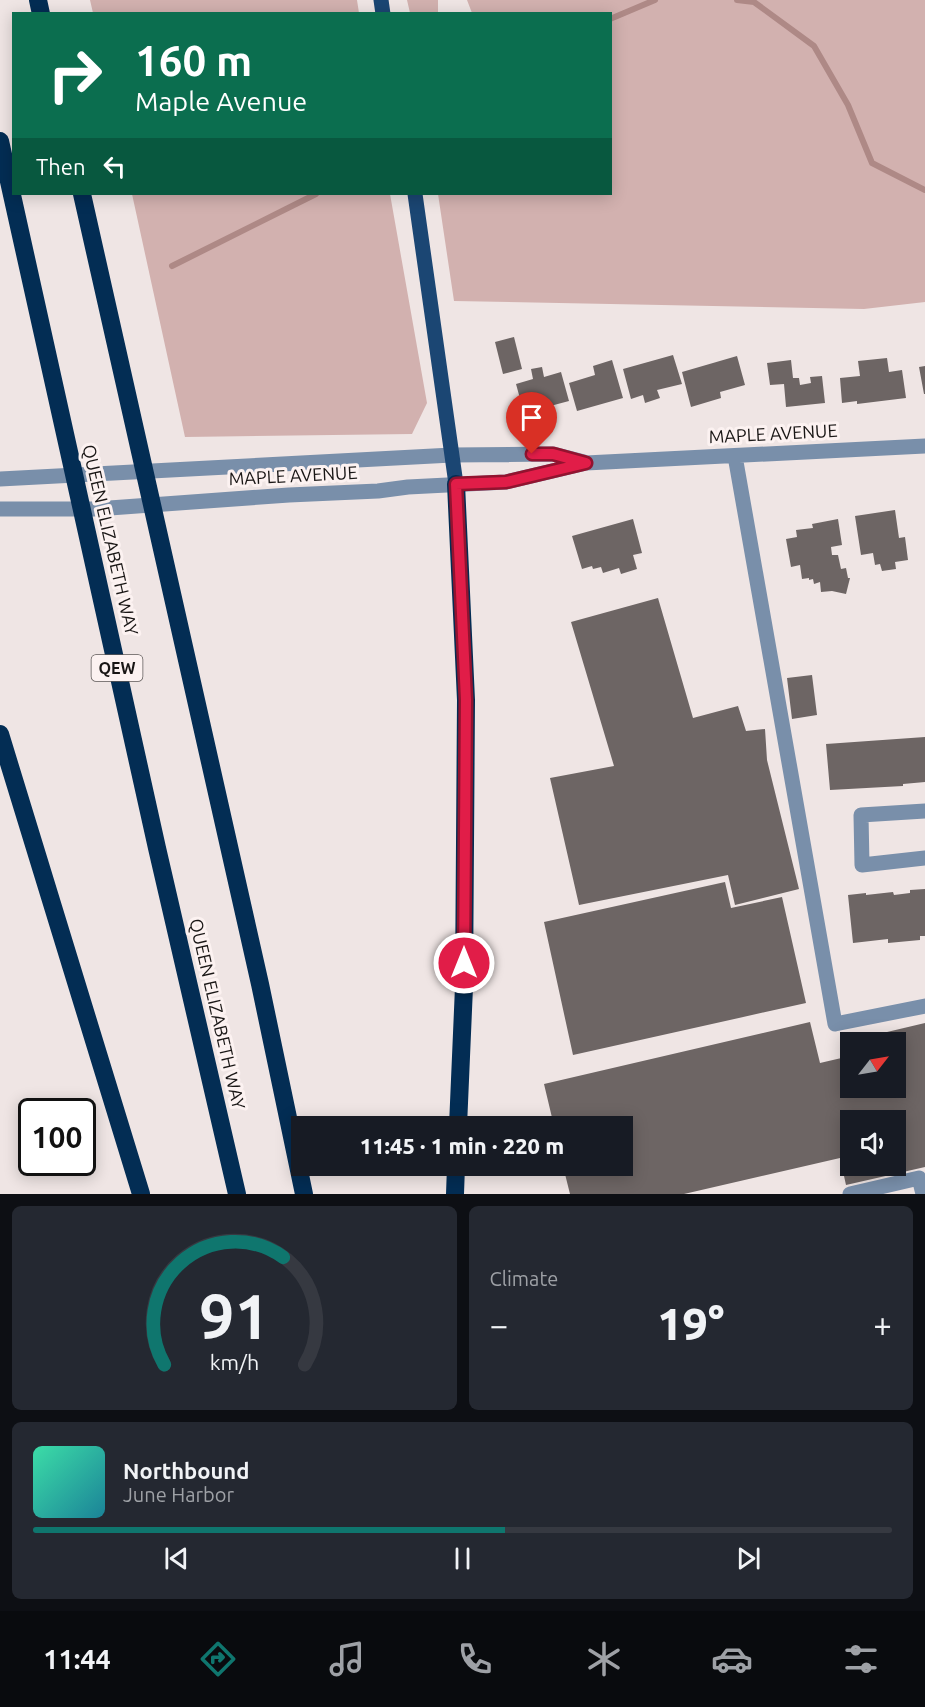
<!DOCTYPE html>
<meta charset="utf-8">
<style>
:root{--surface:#171b24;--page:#242831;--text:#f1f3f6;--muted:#9ea1a6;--line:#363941;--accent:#0f766e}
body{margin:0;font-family:Ubuntu,sans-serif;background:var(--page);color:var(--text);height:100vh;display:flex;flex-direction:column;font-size:22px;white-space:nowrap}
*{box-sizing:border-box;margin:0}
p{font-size:20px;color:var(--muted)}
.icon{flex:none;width:33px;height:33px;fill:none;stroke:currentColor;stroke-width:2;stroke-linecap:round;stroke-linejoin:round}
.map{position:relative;height:1194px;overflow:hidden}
.panel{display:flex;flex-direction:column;gap:12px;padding:12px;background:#0d0f14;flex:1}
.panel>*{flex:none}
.guide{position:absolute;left:12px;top:12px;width:600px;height:183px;border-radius:0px;box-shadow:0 3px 15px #0003;background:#0b6e4f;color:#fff;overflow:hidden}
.needle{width:39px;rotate:59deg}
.tools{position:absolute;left:840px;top:1032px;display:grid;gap:12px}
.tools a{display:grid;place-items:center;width:66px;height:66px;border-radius:0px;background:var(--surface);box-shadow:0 3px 15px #0003;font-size:30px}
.speed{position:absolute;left:18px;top:1098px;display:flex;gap:12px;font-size:30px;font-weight:700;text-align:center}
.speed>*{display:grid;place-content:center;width:78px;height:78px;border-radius:50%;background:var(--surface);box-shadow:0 3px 15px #0003;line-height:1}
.speed .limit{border:3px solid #111;border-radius:9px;background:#fff;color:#111}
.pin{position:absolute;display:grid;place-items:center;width:51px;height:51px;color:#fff;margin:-62px -26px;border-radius:50% 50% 50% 0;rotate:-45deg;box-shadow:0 0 6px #0007}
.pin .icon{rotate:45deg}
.me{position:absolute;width:66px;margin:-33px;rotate:0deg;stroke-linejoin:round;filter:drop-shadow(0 0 4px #0008)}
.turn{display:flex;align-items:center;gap:21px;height:126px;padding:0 24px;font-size:27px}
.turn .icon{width:78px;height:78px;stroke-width:2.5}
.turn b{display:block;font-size:42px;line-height:51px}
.then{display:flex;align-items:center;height:57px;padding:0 24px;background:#0003;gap:12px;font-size:22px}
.big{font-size:45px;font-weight:800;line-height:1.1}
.panel .tile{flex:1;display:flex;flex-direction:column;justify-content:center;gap:9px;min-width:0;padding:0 21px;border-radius:9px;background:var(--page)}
.panel .dial{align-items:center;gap:0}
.dial svg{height:156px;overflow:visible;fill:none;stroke:var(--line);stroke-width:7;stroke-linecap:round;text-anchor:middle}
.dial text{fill:var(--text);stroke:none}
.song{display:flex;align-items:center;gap:18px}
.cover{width:72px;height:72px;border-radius:9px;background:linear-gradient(135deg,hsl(160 70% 55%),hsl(190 70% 35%))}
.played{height:6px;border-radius:3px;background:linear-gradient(90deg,var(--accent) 55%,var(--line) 55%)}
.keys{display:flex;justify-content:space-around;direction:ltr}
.heat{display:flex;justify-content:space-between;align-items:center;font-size:33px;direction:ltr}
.panel .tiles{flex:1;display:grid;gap:12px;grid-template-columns:1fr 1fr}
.tile:last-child{grid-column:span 2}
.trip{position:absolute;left:291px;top:1116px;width:342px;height:60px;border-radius:0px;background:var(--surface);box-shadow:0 3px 15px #0003;font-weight:800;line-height:60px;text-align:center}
.menu{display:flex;height:96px;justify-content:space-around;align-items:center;background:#090b0e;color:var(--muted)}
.menu .icon{width:42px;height:42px}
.menu .on{color:var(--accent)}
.menu b{font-size:27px;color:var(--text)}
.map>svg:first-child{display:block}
.green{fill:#d2b1af}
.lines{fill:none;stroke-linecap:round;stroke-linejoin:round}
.stream{stroke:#ae8986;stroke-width:6}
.building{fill:#6d6564;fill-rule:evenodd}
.minor{stroke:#798faa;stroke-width:15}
.major{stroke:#1b4673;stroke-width:15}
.highway{stroke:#032d54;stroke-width:18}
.route-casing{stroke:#92132f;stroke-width:15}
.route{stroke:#e11d48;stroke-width:10}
.labels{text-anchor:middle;stroke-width:6;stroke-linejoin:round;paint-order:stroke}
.shield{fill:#fcf2f1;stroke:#5d5857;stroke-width:1.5}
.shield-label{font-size:16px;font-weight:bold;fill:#191615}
.street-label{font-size:18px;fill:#191615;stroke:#fcf2f1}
</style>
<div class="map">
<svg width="925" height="1194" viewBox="0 0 925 1194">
<rect width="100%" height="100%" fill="#efe5e4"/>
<path class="green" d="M90,0H357L359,13H93Z
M407,0H438V13H410Z
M467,0H925V302L864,309L454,301L438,194H610V14L472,13Z
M132,194H390L427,403L412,434L185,437Z"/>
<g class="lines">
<path class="stream" d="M737,0L754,2L814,46L848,105L872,163L925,190
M610,19L655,0
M172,266L316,194"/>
</g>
<path class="building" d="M514,337L522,369L503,374L495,342Z
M673,355L682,384L657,390L660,398L645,403L643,395L631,399L623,369Z
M737,356L745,385L720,392L721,398L691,407L682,372Z
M887,358L889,372L902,370L906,398L857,404V401L842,403L840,378L860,376L858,361Z
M612,360L623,398L577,411L569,383L595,375L593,366Z
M791,360L793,378H799L800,385L811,383L810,377L822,376L825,403L786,407L784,384L770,385L767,363Z
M925,366V394H924L919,367Z
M542,367L544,377L561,372L569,401L524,413L516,384L533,379L531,369Z
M895,510L899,538L905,537L908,560L895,562L896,569L882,571L880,564L875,565L873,553L861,555L855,516Z
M633,519L642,553L633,555L637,569L621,574L619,568L603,573L601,567L593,569L592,566L582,569L572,536Z
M838,519L842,545L831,547L832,555H838L841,569L846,568L848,578H850L846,594L832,591L821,592L820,582L814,584L813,579L809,580V578L802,579L800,565L791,567L786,539L797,537L796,530L813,528L812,524Z
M658,598L693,718L738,706L746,731L765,729L767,760L799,889L735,905L728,875L579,905L550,778L614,766L571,622Z
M812,675L817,715L792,719L787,678Z
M925,737V782L903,784V786L830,790L826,744Z
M725,882L731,908L782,897L806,1003L573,1055L544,922Z
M925,889V936H920V940L888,943V939L853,943L848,895L866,893V895L893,892L894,895L910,893V890Z
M810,1022L820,1063L850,1056V1088H874L876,1095L900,1090L896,1070V1042H889L887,1032L925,1023V1167L846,1185L840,1158L684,1194H570L563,1166H622V1126H554L544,1084ZM850,1120H896V1166H850Z"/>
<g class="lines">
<path class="minor" d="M735,456L835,1024L925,1006
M0,479L452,455L553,454L584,462
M0,509H96L289,495L378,491L408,487L506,482L586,463L925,446
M925,811L861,815L862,865L925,858
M850,1194L919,1178L923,1194"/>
<path class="major" d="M381,0L383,14
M415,194L456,484"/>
<path class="highway" d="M38,0L41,14
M0,141L157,848L237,1194
M82,194L260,984L304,1194
M456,484L466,700L464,987L458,1126
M0,734L141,1194
M455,1194L456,1166"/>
</g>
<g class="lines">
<g class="route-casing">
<path id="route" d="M464,963L466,700L456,484L506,482L586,463L553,454H532"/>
</g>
<use href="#route" class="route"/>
</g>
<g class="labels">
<rect class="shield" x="91.5" y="655" width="51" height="26" rx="4.5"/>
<g class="shield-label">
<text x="117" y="674">QEW</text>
</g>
<g class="street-label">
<text transform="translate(773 434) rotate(-3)" y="6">MAPLE AVENUE</text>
<text transform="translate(293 476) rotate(-3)" y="6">MAPLE AVENUE</text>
<text transform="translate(110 540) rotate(77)" y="6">QUEEN ELIZABETH WAY</text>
<text transform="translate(217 1014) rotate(77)" y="6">QUEEN ELIZABETH WAY</text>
</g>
</g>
</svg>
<div class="tools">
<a><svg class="needle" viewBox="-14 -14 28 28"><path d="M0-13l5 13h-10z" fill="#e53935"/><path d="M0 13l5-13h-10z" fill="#9ea1a6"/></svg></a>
<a><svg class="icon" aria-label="sound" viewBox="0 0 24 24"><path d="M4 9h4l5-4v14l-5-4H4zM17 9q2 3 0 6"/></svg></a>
</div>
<div class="speed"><div class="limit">100</div></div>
<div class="pin" style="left:532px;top:454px;background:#d93025"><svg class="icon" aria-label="arrive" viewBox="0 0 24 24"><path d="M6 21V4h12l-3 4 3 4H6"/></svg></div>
<svg class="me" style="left:464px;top:963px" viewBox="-20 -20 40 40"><circle r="17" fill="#e11d48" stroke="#fff" stroke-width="3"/><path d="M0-11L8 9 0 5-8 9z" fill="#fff"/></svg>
<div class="trip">11:45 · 1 min · 220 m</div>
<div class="guide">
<div class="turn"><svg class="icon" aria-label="right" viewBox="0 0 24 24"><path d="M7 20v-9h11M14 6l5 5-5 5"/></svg><div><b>160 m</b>Maple Avenue</div></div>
<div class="then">Then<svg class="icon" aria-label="left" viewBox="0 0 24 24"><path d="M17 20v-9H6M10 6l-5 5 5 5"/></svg></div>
</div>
</div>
<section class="panel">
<div class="tiles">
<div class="tile dial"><svg viewBox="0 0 100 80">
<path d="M14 69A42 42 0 1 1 86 69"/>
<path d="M14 69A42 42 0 0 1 75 14" stroke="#0f766e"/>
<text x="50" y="56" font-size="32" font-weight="700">91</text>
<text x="50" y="72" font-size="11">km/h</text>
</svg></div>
<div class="tile"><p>Climate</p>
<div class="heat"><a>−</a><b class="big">19°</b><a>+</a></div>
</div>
<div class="tile">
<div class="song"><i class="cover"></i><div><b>Northbound</b><p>June Harbor</p></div></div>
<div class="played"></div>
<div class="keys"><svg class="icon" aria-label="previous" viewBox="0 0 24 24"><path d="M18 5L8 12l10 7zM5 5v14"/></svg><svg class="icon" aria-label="pause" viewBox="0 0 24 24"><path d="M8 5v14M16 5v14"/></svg><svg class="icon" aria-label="next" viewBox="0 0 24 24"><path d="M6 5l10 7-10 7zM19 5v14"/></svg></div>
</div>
</div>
</section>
<nav class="menu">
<b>11:44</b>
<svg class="icon on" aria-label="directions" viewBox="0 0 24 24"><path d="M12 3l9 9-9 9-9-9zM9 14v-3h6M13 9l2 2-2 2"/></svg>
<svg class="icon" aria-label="music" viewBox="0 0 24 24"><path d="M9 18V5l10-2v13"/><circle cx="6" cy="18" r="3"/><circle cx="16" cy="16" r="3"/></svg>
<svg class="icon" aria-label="phone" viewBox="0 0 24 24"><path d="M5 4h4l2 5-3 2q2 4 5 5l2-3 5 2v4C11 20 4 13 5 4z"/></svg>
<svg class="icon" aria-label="climate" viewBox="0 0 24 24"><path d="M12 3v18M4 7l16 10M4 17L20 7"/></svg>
<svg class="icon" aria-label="car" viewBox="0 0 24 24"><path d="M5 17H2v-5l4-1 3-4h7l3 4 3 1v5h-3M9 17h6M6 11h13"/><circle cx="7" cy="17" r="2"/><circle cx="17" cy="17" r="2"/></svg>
<svg class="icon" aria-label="filters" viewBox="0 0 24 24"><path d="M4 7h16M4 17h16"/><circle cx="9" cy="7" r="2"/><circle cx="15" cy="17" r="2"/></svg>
</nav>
